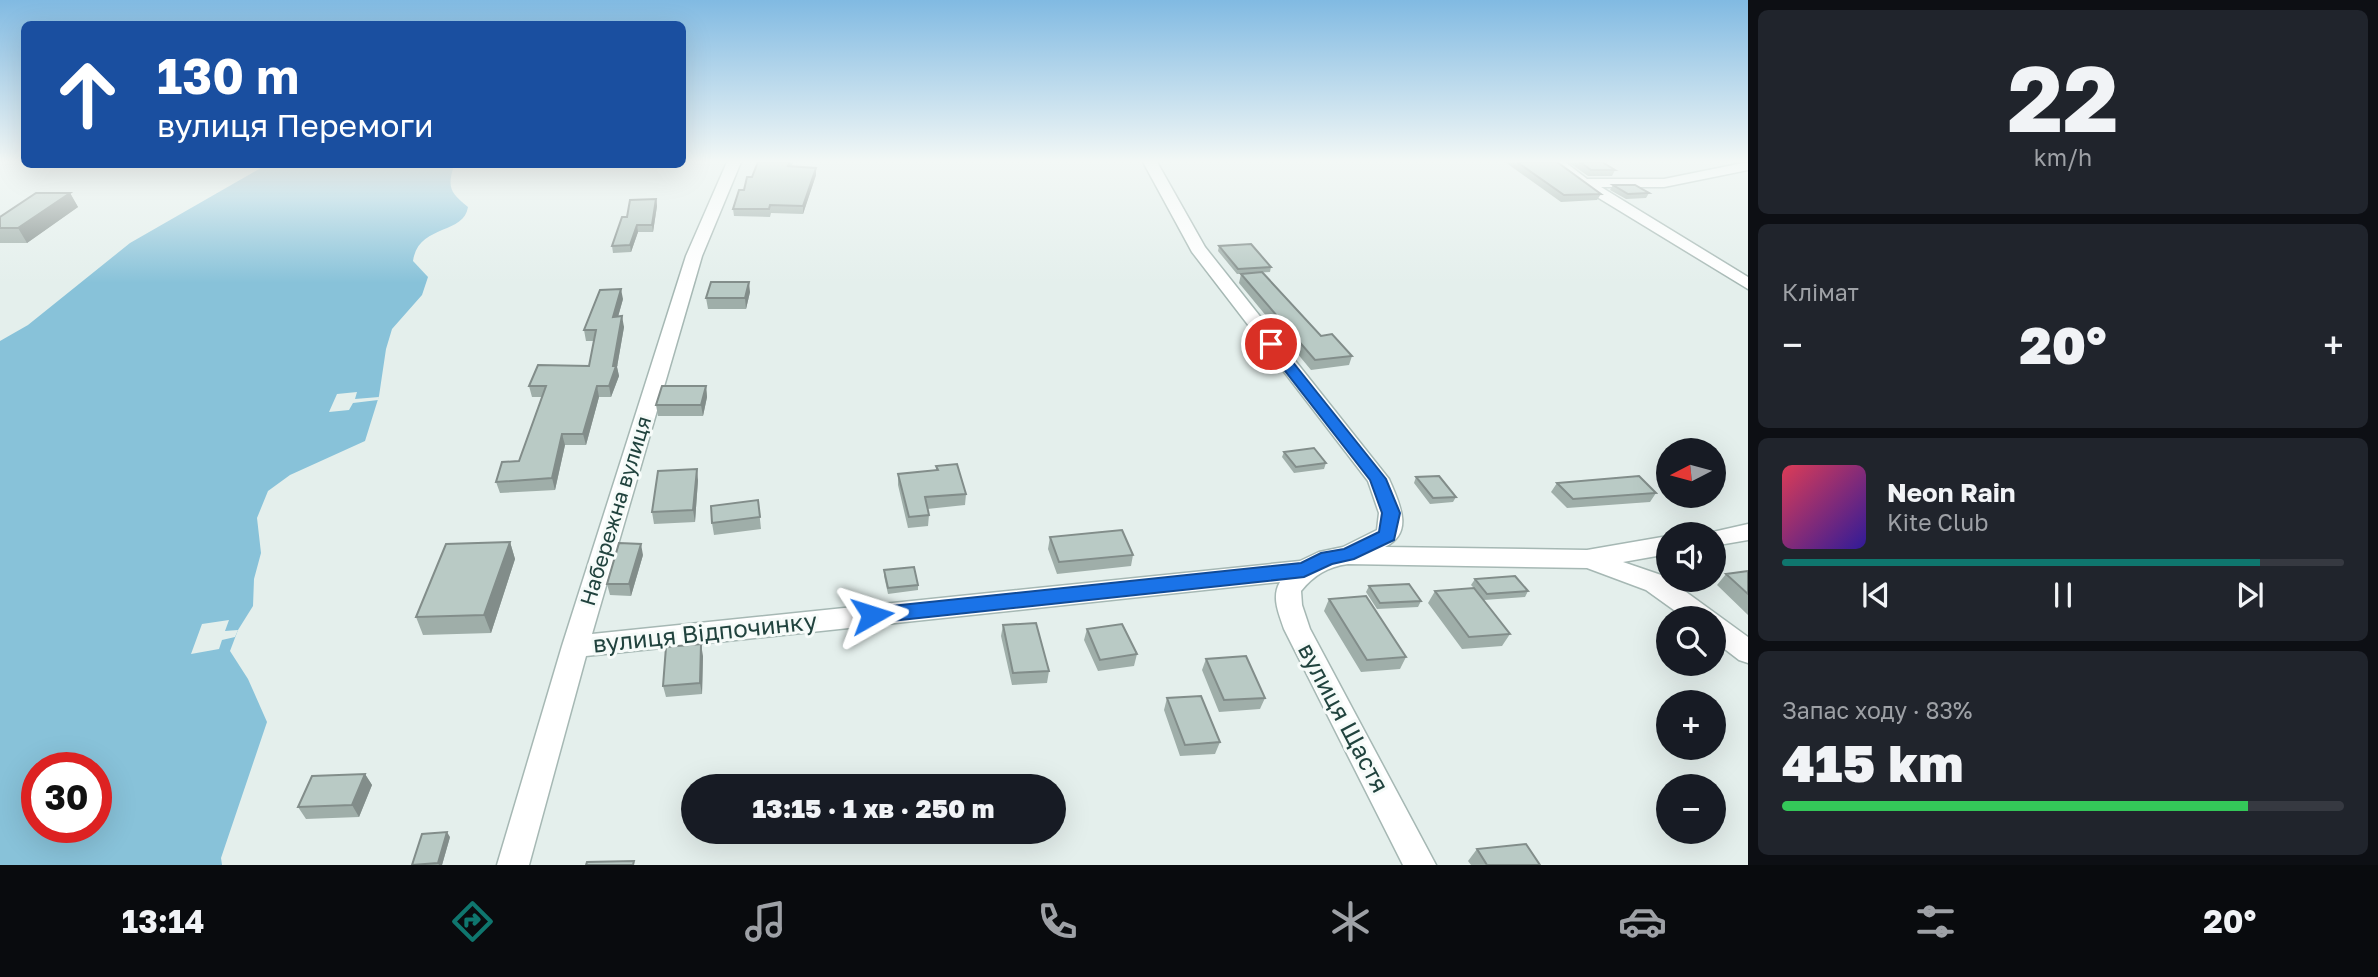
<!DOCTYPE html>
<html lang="uk">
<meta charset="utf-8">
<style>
:root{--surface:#171b24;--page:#20242c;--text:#f1f3f6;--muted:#9ea1a6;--line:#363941;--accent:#0f766e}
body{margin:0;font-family:"Golos Text",sans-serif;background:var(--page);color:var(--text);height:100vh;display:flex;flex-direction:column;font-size:26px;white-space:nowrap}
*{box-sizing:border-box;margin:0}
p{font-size:23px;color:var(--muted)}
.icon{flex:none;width:38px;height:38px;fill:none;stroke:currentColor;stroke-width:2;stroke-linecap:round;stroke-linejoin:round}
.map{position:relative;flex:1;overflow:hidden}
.details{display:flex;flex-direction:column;gap:10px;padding:10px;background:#0d0f14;width:630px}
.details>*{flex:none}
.guide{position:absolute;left:21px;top:21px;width:665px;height:147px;border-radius:10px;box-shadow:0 7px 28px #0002;background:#1a4fa0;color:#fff;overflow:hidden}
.needle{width:46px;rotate:264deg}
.tools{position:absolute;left:1656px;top:438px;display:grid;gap:14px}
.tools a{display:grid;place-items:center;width:70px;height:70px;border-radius:50%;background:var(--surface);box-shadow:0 7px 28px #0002;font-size:35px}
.speed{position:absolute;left:21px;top:752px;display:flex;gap:14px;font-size:35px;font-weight:700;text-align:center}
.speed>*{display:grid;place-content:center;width:91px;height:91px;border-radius:50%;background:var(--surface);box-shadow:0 7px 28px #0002;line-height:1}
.speed .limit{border:10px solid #d22;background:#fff;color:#111}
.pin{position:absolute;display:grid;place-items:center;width:60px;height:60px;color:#fff;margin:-30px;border:4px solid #fff;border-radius:50%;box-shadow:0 2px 7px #0007}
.me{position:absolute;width:77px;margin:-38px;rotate:84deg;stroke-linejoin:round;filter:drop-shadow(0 0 5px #0008)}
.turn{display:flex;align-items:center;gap:24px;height:147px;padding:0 21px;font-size:32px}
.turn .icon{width:91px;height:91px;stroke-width:2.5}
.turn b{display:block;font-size:49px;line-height:60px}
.big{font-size:52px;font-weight:800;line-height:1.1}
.details .widget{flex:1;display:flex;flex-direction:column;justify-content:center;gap:10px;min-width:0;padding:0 24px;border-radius:10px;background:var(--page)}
.details .dial{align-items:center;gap:0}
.dial b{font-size:91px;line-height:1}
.song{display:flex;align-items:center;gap:21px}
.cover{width:84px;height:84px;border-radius:10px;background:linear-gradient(135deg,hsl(350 70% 55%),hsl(250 70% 35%))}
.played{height:7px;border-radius:4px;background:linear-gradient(90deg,var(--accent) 85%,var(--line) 85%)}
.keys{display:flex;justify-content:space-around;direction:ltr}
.heat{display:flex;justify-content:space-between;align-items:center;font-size:38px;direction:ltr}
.charge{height:10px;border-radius:5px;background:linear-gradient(90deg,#34c759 83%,var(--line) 0)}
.trip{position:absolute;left:681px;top:774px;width:385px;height:70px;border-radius:35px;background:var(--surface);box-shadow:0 7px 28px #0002;font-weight:800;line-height:70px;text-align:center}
.dock{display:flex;height:112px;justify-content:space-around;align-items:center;background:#090b0e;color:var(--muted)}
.dock .icon{width:49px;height:49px}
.dock .active{color:var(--accent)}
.dock b{font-size:32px;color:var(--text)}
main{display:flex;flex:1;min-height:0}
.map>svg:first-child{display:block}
.water{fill:#88c2d9;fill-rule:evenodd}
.pier{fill:#e4efec}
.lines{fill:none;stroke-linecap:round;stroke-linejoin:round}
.minor-casing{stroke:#a6b8b4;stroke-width:3}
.minor{fill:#fff;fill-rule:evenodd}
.wall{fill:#9faea9}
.shaded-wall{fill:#828d8a}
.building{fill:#b9cac5;stroke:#828d8a;stroke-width:2}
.route{fill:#1a73e8;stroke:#114b97;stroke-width:2}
.labels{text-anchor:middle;stroke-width:6;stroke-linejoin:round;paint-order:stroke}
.street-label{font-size:21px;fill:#21433e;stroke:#f6fbf9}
.near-street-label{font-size:24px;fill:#21433e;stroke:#f6fbf9}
</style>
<main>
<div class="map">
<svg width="1748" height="865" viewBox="0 0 1748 865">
<rect width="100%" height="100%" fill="#e4efec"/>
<path class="water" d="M266,165H454C447,188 450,192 468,207C464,235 418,224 413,261L428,277L422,295L392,329L386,349L379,396L365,441L290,475L268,491L257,518L261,553L254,579L253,606L238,630L230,651L248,679L267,722L221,858L222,865H0V341L28,325L130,243ZM37,768H96V828H37Z"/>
<path class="pier" d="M357,392L355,399L379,397L378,400L353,403L349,410L329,412L337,394Z
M229,620L225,631L238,630L235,637L222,640L219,649L191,654L202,624Z"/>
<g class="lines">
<g class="minor-casing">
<path id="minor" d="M727,162H741L702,256L592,634L1300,561L1319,552L1343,547L1377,530L1379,513L1368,481L1192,252L1143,162H1157L1205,247L1389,479C1399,503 1415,532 1385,547L1587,550L1668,536V554L1623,562L1664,576L1748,637V663L1739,660L1713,640V618H1685L1646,590L1587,568L1348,564C1327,567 1314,575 1301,591L1302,605L1310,629L1436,865H1403L1284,629C1279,614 1271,597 1280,582L586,656L529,865H497L562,646L686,256Z
M1550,162H1565L1587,179H1664L1748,162V170L1664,187H1601L1748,277V289L1579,186Z
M1748,524V540L1713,546V534H1704Z"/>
</g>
<use href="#minor" class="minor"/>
</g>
<path class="wall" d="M758,162H793L791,167L816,175L803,214L771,213L770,217L734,216L733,209L752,177Z
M1505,162H1557L1601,194L1597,200L1561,202Z
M1568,162H1602L1615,170L1612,176H1588Z
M1613,185L1649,193L1646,198L1626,199L1610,190Z
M70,193L78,207L27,243H0V217Z
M656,199L657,206L653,232H638L631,252L613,253L612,246L627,217Z
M1219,246L1271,267L1270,272L1237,274L1218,251Z
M1241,274L1321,336L1352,356L1349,365L1311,370L1239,283Z
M750,292L746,309H708L706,298Z
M623,299L618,317L624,327L617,367L619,376L611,397H599L586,445H565L555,490L500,493L496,482L519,461L542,397H532L529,386L589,366L594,341H586L584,330Z
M706,386L707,397L703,416H658L656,405Z
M1284,452L1326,463L1324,469L1294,473L1282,457Z
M936,466L966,494L965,505L927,509L929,515L928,526L908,528L898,485V474L936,470Z
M1416,477L1456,497L1453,502L1430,504L1414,483Z
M698,480L695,522L654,524L652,512Z
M1557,483L1656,493L1650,502L1567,508L1551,492Z
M758,500L761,529L714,535L712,523Z
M1050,537L1133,555L1131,566L1057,574L1048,549Z
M510,542L515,559L491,633L423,635L416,617Z
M643,555L631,596L610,595L607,584Z
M884,570L918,585V590L888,594L884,576Z
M1748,571V615L1717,585L1726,574Z
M1475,579L1528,591L1525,597L1484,600L1510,634L1502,646L1462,649L1428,603L1435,591L1474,588L1471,585Z
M1369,586L1421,601L1418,607L1377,609L1366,592Z
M1329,599L1406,657L1400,669L1361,672L1324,611Z
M1003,625L1049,671L1047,683L1012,685L1001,636Z
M1087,629L1137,654L1134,666L1098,671L1084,640Z
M703,656L702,694L666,697L663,686Z
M1206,659L1265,698L1260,709L1219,712L1202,670Z
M1167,698L1220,742L1215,754L1180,756L1164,710Z
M365,774L372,785L359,817L306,819L298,807Z
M450,837L442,865H412Z
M1477,849L1540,865H1471L1468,861Z"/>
<path class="shaded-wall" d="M816,168V175L803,214V206Z
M70,193L78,207L27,243L18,228Z
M656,199L657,206L653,232L652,225Z
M637,225L638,232L631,252L630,245Z
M749,282L750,292L746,309L745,298Z
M621,289L623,299L615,327L613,317Z
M622,316L624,327L617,367L619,376L611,397L609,386Z
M597,386L599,397L586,445L583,434Z
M706,386L707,397L703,416L701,405Z
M562,434L565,445L555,490L552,478Z
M697,469L698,480L695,522L693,510Z
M510,542L515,559L491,633L484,615Z
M641,544L643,555L631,596L629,584Z
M701,644L703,656L702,694L700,683Z
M365,774L372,785L359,817L352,805Z
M447,832L450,837L442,865H439L438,863Z"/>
<path class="building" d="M758,162H790L788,166L816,168L803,206L770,205L769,209H733L739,190H744L747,177H752Z
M1517,162H1557L1601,194L1564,195Z
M1580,162H1602L1615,170H1591Z
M1613,185H1635L1649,193L1628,194Z
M36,193H70L18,228H0V217Z
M656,199L652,225H637L630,245L612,246L622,217H627L630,200Z
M1251,244L1271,267L1238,269L1219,246Z
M1262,272L1321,336L1332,334L1352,356L1315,360L1241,274Z
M711,282H749L745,298H706Z
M621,289L613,317L622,316L613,366H616L609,386H597L583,434H562L552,478L496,482L502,462L519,461L546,386H529L538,365L589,366L596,330H584L600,290Z
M662,386H706L701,405H656Z
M1314,448L1326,463L1296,467L1284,452Z
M957,464L966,494L925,497L929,515L909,517L898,474L938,470L936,466Z
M697,469L693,510L652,512L658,471Z
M1439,476L1456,497L1433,498L1416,477Z
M1639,476L1656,493L1573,499L1557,483Z
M758,500L760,517L712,523L711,506Z
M1122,530L1133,555L1059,562L1050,537Z
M510,542L484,615L416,617L446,544Z
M619,543L641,544L629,584H607Z
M914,567L918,585L888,588L884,570Z
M1748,571V594L1726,574Z
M1515,576L1528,591L1487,594L1475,579Z
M1409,584L1421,601L1380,603L1369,586Z
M1474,588L1510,634L1469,637L1435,591Z
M1366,596L1406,657L1367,660L1329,599Z
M1036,623L1049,671L1013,673L1003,625Z
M1122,624L1137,654L1100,660L1087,629Z
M701,644L700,683L663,686L666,647Z
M1246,656L1265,698L1224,700L1206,659Z
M1201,696L1220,742L1185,745L1167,698Z
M365,774L352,805L298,807L312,776Z
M447,832L438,863L412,865L422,834Z
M1526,844L1540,865H1487L1477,849Z
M634,861L633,865H586L587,862Z"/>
<linearGradient id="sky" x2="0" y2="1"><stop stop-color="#81bae2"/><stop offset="0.57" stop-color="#f3f8f6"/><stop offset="1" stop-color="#f3f8f6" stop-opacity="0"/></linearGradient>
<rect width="1748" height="283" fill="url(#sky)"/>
<path class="route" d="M1271,339L1276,341L1386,479L1400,513L1394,540L1354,559L1332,564L1304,577L872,623L865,621L862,615L865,610L872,608L1301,563L1321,553L1344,549L1379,532L1382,513L1370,480L1264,344Z"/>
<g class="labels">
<g class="street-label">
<text transform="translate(616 511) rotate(-73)" y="7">Набережна вулиця</text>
</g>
<g class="near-street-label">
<text transform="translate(705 633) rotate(-6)" y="8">вулиця Відпочинку</text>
<text transform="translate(1343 718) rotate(62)" y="8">вулиця Щастя</text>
</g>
</g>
</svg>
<div class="tools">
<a><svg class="needle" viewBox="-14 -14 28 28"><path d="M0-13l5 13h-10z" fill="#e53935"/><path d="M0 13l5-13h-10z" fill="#9ea1a6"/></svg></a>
<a><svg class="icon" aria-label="sound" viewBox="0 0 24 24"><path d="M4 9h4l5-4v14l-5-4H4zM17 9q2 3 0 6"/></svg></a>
<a><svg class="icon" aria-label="search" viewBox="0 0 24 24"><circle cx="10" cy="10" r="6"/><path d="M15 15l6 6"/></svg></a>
<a>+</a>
<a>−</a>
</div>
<div class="speed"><div class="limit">30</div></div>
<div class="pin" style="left:1271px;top:344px;background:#d93025"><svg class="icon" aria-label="arrive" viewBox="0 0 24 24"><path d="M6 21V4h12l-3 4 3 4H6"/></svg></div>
<svg class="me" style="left:872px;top:615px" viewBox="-20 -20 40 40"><path d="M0-17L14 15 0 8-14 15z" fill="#1a73e8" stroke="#fff" stroke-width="4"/></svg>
<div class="trip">13:15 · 1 хв · 250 m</div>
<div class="guide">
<div class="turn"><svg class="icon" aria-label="ahead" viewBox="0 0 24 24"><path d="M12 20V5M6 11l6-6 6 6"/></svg><div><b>130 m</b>вулиця Перемоги</div></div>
</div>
</div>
<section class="details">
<div class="widget dial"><b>22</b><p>km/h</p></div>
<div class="widget"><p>Клімат</p>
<div class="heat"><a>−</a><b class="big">20°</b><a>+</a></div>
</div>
<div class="widget">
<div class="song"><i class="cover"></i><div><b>Neon Rain</b><p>Kite Club</p></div></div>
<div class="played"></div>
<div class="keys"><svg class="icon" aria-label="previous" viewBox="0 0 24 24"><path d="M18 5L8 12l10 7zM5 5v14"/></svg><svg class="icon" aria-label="pause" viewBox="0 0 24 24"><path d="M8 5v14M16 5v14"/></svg><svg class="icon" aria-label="next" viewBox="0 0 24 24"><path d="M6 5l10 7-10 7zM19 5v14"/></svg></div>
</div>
<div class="widget"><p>Запас ходу · 83%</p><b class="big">415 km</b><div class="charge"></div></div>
</section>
</main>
<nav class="dock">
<b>13:14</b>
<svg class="icon active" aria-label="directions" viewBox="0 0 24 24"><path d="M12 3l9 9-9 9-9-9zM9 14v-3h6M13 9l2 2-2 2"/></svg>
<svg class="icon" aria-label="music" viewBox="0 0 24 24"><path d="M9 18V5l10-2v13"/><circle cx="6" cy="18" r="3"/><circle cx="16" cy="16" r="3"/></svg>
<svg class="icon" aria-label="phone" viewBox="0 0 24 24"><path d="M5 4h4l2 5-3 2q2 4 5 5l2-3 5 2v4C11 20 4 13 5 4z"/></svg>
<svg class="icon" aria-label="climate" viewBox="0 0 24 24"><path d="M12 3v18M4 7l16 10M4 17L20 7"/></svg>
<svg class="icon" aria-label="car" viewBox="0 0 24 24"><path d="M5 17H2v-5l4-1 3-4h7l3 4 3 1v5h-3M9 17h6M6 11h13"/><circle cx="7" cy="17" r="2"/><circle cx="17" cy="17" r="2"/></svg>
<svg class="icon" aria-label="filters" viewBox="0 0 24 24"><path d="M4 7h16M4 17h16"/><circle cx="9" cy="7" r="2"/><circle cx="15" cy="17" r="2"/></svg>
<b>20°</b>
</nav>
